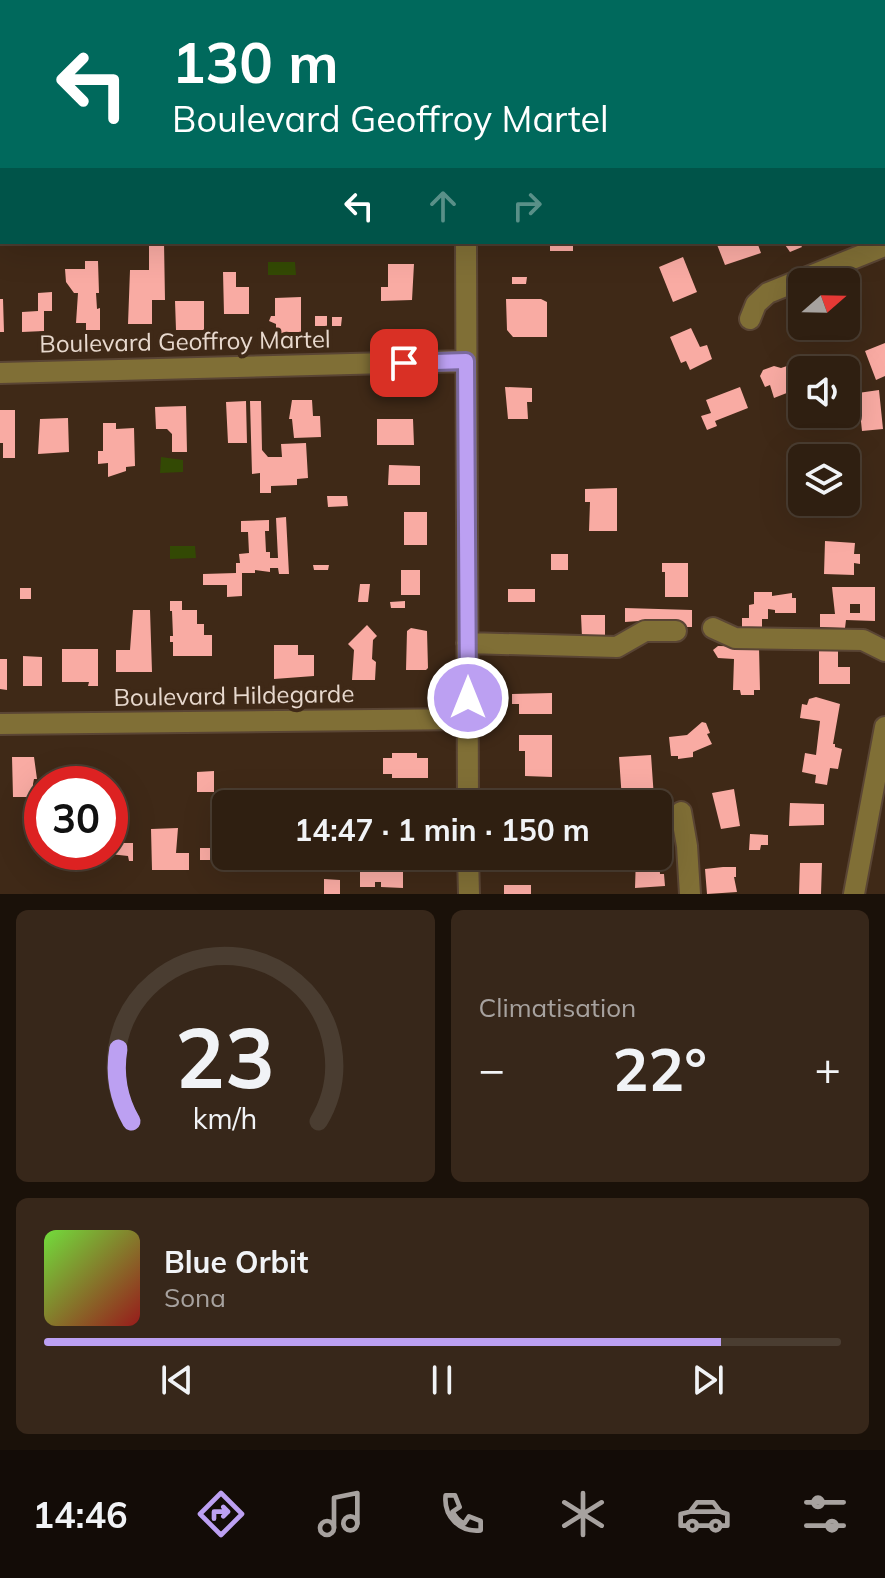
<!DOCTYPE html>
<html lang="fr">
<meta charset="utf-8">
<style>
:root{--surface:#2f1f11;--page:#37271a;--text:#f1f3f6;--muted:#a7a29f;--line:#4a3d31;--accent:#bca0f2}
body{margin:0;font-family:Mulish,sans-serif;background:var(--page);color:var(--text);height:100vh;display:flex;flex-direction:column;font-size:30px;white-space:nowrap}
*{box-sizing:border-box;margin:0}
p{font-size:26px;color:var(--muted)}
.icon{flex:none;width:44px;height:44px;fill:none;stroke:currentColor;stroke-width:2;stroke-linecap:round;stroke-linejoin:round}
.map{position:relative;height:894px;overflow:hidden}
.sheet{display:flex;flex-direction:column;gap:16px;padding:16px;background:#1a1109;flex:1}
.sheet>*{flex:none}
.guide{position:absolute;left:0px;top:0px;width:886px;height:244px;box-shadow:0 8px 32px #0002,0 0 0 2px var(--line);background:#00695c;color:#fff;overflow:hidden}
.needle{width:52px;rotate:70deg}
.controls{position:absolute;left:788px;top:268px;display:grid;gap:16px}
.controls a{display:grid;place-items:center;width:72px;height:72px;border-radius:12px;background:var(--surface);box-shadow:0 8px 32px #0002,0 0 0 2px var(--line);font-size:40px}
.speed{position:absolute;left:24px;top:766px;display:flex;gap:16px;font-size:40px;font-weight:700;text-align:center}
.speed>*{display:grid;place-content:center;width:104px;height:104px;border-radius:50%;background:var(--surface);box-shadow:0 8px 32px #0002,0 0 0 2px var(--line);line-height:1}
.speed .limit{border:12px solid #d22;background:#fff;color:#111}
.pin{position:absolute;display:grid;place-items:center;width:68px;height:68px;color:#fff;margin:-34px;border-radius:16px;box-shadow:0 4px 12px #0006}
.me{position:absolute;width:88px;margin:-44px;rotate:0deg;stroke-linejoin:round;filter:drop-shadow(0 0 6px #0008)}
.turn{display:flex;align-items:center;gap:28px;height:168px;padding:0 40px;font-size:36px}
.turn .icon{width:104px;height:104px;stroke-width:2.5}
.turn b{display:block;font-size:56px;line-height:68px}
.lanes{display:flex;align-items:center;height:76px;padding:0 40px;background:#0003;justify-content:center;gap:40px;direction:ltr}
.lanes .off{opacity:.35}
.big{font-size:60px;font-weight:700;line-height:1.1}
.sheet .widget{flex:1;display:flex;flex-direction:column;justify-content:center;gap:12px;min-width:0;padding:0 28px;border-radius:12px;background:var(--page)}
.sheet .dial{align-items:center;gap:0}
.dial svg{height:208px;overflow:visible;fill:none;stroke:var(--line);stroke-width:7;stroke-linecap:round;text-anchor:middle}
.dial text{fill:var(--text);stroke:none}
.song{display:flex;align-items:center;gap:24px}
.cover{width:96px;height:96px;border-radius:12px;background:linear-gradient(135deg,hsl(100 70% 55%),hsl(0 70% 35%))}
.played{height:8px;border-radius:4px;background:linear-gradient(90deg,var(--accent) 85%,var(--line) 85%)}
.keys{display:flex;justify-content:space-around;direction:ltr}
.heat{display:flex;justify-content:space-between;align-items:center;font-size:44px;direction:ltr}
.sheet .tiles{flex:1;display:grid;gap:16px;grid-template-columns:1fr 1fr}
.widget:last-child{grid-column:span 2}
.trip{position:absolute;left:212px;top:790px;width:460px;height:80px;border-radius:12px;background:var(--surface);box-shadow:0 8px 32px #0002,0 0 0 2px var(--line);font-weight:700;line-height:80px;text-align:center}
.menu{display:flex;height:128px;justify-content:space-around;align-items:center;background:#130c07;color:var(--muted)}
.menu .icon{width:56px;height:56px}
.menu .current{color:var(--accent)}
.menu b{font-size:36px;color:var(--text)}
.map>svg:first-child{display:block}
.water{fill:#334904}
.building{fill:#f9aba3;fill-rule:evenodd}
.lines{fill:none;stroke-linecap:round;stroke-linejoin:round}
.minor-casing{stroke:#5a4534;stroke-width:24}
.minor{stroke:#806f36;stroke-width:20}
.route-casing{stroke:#7a689d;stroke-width:20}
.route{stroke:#bca0f2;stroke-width:14}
.labels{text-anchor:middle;stroke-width:8;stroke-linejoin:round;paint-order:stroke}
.street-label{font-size:24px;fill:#e8d9ce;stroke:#3f2917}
</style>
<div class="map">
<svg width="885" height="894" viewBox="0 0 885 894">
<rect width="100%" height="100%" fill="#3f2917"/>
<path class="water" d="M268,262H295L296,275H268Z
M161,457L183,460V472L160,473Z
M195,546L196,558L170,559V546Z"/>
<path class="building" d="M149,242H164L165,300H152V324H128L130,270H149Z
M550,242H573V251H550Z
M716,242H757L761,253L725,265Z
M783,242H799L802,247L790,252Z
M683,257L697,292L673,302L659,267Z
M85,261H98L99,293H96L97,309L100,308V330H86V323H76L78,293H74L66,282L65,269H85Z
M388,264H414L412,300L381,301V287H388Z
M223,272H236V287H249V314H224Z
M512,277H527L526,284H512Z
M52,292V311H44V331L22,332V312L38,311V293Z
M301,297V332H286L282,337L276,333V324L269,321L271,316H275V298Z
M0,299H3L4,332H0Z
M506,299H541L547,302V337H513L507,330Z
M175,301H204V330H176Z
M315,316H327V326H315Z
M332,317H342L341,326H332Z
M805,326H826L827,330L812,336Z
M691,328L700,347L707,345L712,359L690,370L686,361L681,363L670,337Z
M885,343V376L876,380L865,351Z
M805,360L808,370H802V387L774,398L770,385L765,387L760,376L763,370L774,366L781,368Z
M505,387L532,388V402H527L528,419H508Z
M740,387L748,408L715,421L717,426L707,430L701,416L711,413L706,400Z
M879,390L883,429L862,431L858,393Z
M292,400H312L313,416H320L321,437L294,438L292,419H289Z
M246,401L247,443H228L226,402Z
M250,401H261L262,450L268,457H282L281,444L306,443L308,478L297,479V485L271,486V493H260V473L252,474Z
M186,406L187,452H172V434L167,429H156L155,407Z
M0,410H15V458H3V443H0Z
M68,418L69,452L38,454L40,419Z
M377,419H413L414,445H377Z
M103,423H116V429L134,428L135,466L126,467V471L108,477V463L98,464V451H103Z
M389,465L420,466V485H388Z
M617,488V531H589L590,502H585V489Z
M327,496H347L348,506L328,507Z
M819,502H844L843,513L819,512Z
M404,512H427V545H404Z
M286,517L289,574H279L278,568H270V572L255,570V573H242V596L227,597V585H203V574L236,573V563H240L239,554L249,553L248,532H241V521L269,520V531H265L266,552H270V558H278L276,518Z
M825,541L855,543L854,554H860V564L854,563V575L824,574Z
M551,554H568V570H551Z
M662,563H688V597H665V572H662Z
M313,565H329L328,570H314Z
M401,570H420V595H401Z
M360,584H370L368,602H358Z
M832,587H875V621L846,620L845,628L820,627V614H835ZM850,604H860V613H850Z
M20,588H31V599H20Z
M508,589H535V602H508Z
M754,592H772V596L792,593V598H796V613H775V610L768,609V619H762V631H742V618H749V605L754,604Z
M170,601H182V610H197V624H204V635H212V656H173V642H170V636H173L172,611H170Z
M405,601V608H391L390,602Z
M625,608L692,610V627H684V622L666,619L625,622Z
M133,610H150L152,672H116V650H130Z
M581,615H605V636L582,637Z
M367,625L377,636L373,640L372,659L376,662L375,680H352L354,650L348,644Z
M411,628L427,631L428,668L426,670H406L407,631Z
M274,645H298V655H314V676L274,679Z
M718,646L759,647L760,690H754V695H741L740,690H733L734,659L718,658L713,650Z
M819,647L838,648V667H850V684H819Z
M62,649H98V686H88L89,682H62Z
M23,656L42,657V686H23Z
M0,659H7V690L0,689Z
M552,693V714H519V704H512V694Z
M816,697L840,704L833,744H835V747L842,749L838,769L830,768L827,785L815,783L816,775L802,772L805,753L816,755L820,721L800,718L802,704L807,705L809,699Z
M702,722L706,723L710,733L707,734L712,744L693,752V757L678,759V756H671L669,737L687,735Z
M519,735H552V777L525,776V751H519Z
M392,753H417V758H428V778H392V774H383V758H392Z
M651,755L654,798L622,800L619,757Z
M12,757H34L37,779H34L33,784V797H13Z
M214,771V792H197V772Z
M734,789L740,826L721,829L712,793Z
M557,797V804H525V799Z
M790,803L824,804V825L789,826Z
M178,828L176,853H189V870H152L151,829Z
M750,834L768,835V845H761L760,850H749Z
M110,837H116L117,843H133V861H129L128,856L110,854Z
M200,848H210V860H200Z
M378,856H411V869H403V888L381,887V882H375V887H360V861L378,862Z
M533,856H567V862L533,864Z
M636,856H659L660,874H664L665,886L635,888Z
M800,863H822L821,894H799Z
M723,867H736V877H734L737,892L707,894L705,869Z
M324,879L340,880V894H324Z
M504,885H531V894H504Z"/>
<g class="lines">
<g class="minor-casing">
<path id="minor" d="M0,0L466,1
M783,0V2
M0,182H2
M466,242L468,804
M750,319L756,304L768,293L882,247
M0,373L466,361
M713,628L735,638L863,640L885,651
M467,643L617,647L645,631H676
M0,724L468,719
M681,812L687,846L690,894
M468,856L469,894
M854,894L885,727"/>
</g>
<use href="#minor" class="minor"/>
</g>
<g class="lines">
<g class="route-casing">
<path id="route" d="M404,363L466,361L468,698"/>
</g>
<use href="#route" class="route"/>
</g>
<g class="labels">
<g class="street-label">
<text transform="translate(185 342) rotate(-1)" y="8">Boulevard Geoffroy Martel</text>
<text transform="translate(234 696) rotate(-1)" y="8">Boulevard Hildegarde</text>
</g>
</g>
</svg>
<div class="controls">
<a><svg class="needle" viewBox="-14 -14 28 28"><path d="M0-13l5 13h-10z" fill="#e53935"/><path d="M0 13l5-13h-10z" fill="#a7a29f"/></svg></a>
<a><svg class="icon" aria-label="sound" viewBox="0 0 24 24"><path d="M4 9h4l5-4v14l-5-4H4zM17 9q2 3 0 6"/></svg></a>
<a><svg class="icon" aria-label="layers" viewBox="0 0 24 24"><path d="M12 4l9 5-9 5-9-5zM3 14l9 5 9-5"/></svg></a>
</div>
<div class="speed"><div class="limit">30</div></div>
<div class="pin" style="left:404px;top:363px;background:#d93025"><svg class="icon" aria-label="arrive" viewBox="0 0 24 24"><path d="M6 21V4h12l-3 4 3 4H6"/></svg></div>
<svg class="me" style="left:468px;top:698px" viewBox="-20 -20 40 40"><circle r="17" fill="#bca0f2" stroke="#fff" stroke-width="3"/><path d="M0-11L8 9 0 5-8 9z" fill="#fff"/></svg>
<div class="trip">14:47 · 1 min · 150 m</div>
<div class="guide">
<div class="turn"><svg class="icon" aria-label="left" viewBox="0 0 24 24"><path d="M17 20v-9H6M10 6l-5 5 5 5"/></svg><div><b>130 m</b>Boulevard Geoffroy Martel</div></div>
<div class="lanes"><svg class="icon" aria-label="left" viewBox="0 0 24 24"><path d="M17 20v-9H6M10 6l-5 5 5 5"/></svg><svg class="icon off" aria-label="ahead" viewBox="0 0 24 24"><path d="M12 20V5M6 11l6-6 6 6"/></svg><svg class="icon off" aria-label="right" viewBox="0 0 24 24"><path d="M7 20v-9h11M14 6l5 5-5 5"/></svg></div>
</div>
</div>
<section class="sheet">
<div class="tiles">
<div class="widget dial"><svg viewBox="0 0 100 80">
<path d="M14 69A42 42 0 1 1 86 69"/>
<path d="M14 69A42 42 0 0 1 9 41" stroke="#bca0f2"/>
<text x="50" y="56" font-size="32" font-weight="700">23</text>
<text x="50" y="72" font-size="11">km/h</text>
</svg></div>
<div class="widget"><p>Climatisation</p>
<div class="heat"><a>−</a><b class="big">22°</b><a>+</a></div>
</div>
<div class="widget">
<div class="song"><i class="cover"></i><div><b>Blue Orbit</b><p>Sona</p></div></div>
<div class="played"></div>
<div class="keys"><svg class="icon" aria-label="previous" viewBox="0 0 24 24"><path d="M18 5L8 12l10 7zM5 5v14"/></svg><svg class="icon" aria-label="pause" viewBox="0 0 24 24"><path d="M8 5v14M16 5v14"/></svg><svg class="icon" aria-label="next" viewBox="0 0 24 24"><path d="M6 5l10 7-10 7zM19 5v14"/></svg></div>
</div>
</div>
</section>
<nav class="menu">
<b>14:46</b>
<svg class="icon current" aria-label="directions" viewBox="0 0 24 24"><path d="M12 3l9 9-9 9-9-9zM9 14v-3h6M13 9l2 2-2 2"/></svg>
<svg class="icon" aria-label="music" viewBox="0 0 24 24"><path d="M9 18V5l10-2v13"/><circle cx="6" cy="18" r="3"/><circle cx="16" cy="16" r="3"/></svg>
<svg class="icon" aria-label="phone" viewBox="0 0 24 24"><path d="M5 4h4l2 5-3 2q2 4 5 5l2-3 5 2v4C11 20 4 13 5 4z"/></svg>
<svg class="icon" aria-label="climate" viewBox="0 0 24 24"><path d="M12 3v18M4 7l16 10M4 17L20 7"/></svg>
<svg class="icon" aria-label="car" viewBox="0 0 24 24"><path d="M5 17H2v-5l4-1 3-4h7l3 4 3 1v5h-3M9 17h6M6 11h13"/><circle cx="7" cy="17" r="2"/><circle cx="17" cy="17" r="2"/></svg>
<svg class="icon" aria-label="filters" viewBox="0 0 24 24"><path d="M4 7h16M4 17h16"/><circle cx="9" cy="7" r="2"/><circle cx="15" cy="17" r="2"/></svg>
</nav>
